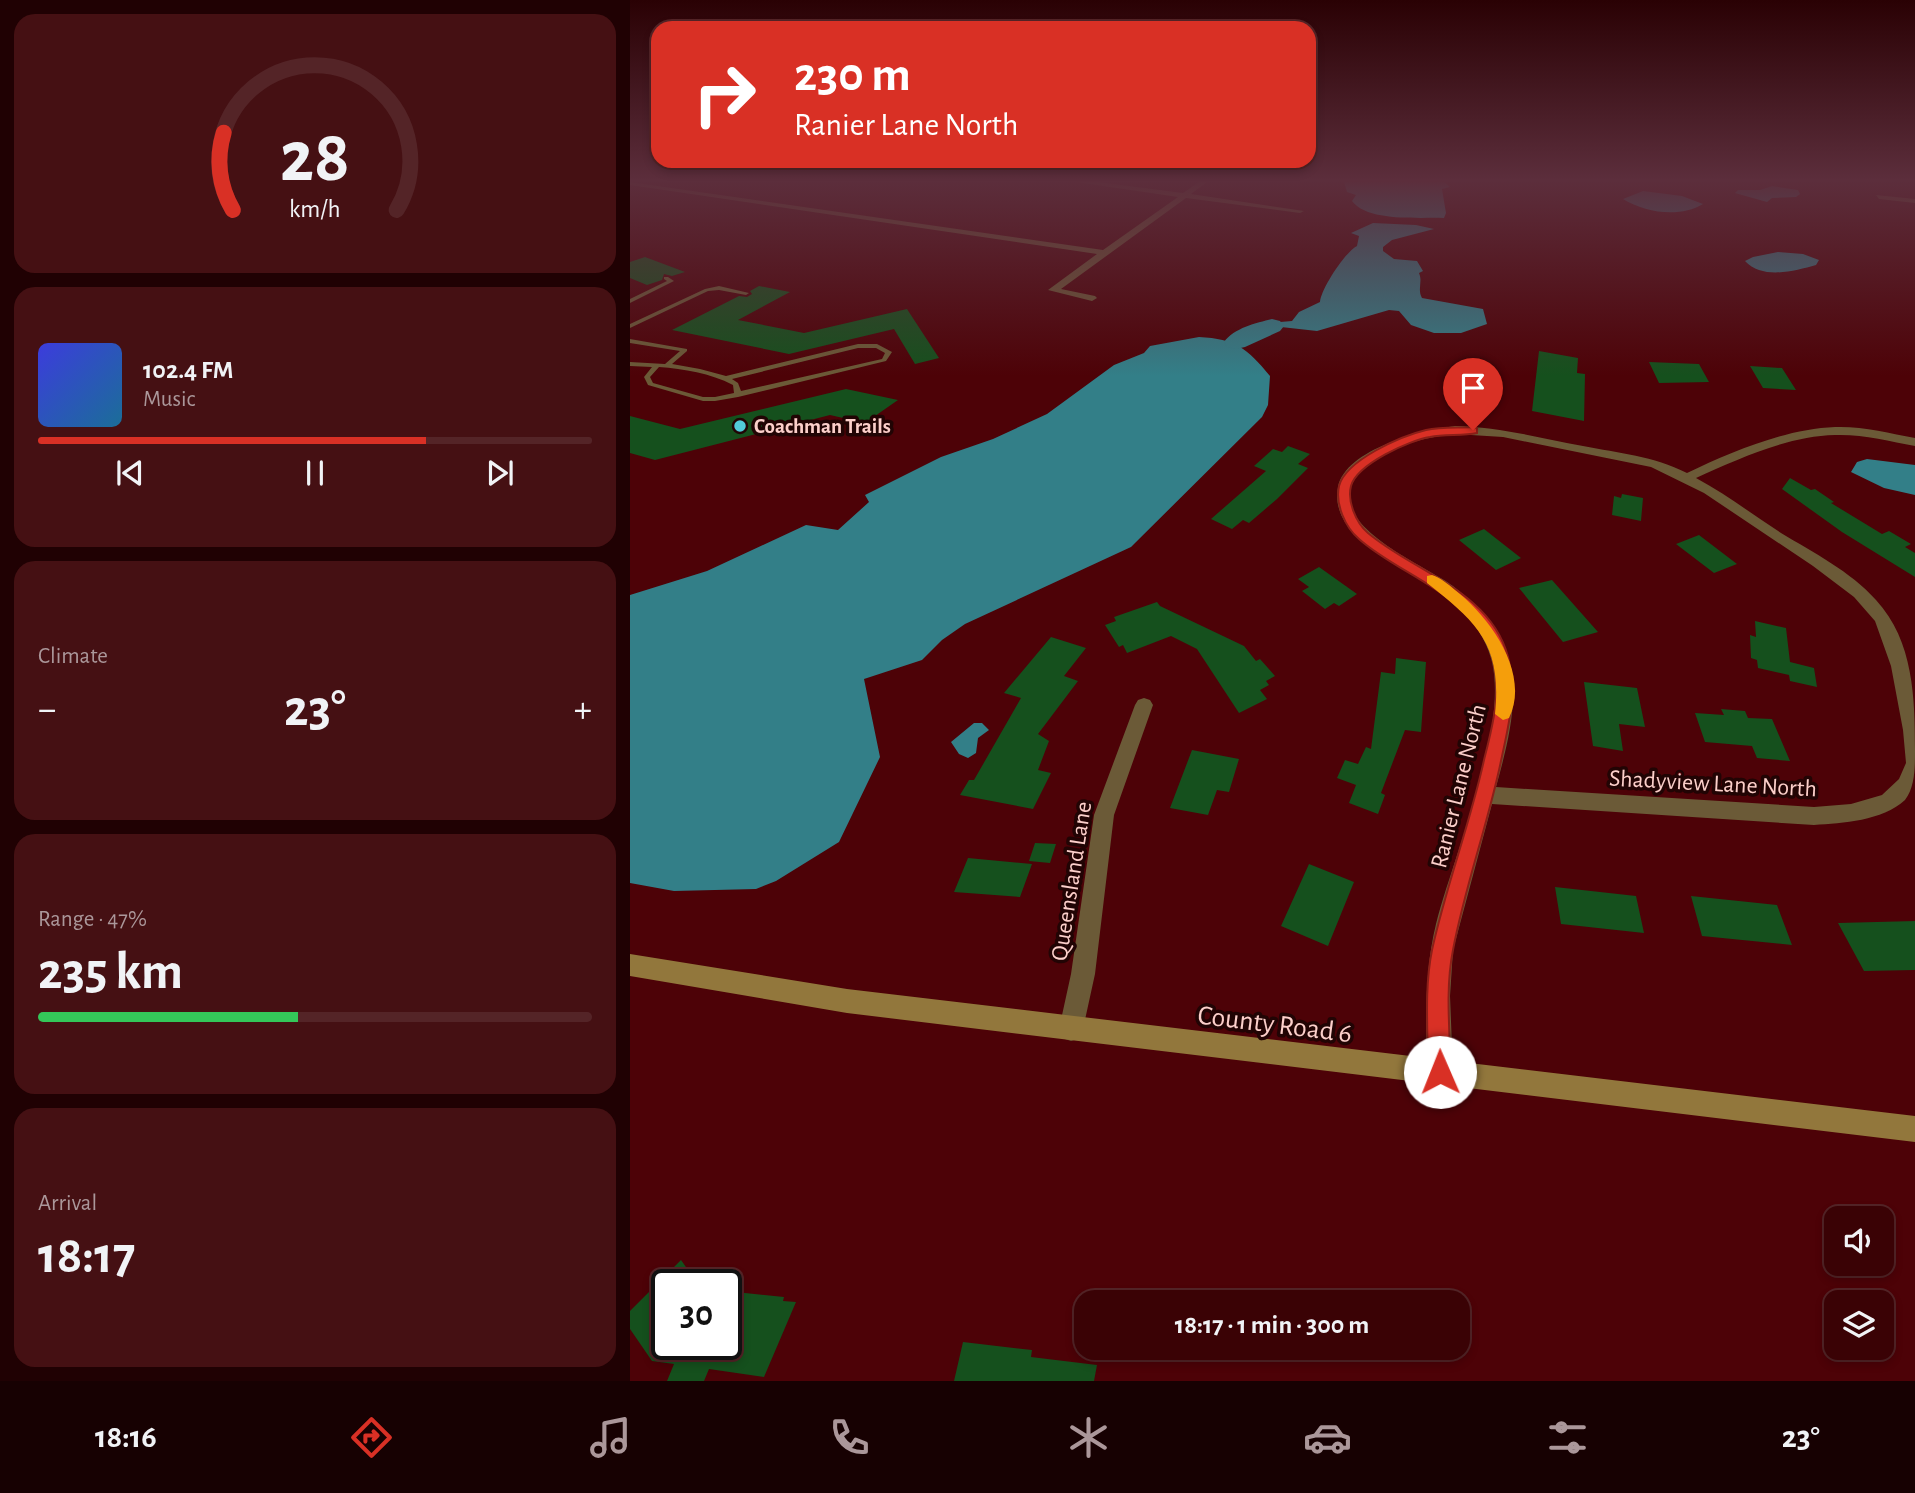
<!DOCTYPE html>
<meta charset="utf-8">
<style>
:root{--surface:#3a0205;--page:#451013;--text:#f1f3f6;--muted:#ab979a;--line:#542427;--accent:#d93025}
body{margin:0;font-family:"Alegreya Sans",sans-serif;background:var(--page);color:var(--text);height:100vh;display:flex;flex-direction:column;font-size:26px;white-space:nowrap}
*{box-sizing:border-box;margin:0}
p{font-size:23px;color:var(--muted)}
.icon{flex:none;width:38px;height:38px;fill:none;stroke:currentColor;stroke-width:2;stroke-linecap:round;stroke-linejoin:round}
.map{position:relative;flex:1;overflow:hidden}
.details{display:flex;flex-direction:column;gap:14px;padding:14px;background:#200103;width:630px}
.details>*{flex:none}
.top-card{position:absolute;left:21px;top:21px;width:665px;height:147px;border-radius:21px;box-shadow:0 4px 10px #0003,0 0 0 2px var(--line);background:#d93025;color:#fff;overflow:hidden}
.fabs{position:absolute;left:1194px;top:1206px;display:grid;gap:14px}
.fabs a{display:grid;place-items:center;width:70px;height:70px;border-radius:14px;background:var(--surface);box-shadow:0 4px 10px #0003,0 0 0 2px var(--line);font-size:35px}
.speed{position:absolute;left:21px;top:1269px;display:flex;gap:14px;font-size:35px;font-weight:700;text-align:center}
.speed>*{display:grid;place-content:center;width:91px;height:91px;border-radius:50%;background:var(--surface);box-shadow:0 4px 10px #0003,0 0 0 2px var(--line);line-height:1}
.speed .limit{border:4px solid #111;border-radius:10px;background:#fff;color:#111}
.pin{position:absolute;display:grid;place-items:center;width:60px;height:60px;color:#fff;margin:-72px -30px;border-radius:50% 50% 50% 0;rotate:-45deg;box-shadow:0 0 7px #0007}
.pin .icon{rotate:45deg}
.me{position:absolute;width:77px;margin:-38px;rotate:359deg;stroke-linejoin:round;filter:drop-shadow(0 0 5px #0008)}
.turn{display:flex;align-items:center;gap:24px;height:147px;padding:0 28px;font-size:32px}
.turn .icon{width:91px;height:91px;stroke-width:2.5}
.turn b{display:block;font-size:49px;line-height:60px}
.big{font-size:52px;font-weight:700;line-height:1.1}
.details .card{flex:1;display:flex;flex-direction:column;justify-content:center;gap:10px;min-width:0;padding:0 24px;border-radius:21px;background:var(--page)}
.details .dial{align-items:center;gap:0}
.dial svg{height:182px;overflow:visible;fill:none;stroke:var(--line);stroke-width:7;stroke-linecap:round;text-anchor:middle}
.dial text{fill:var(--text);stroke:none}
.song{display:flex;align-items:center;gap:21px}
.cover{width:84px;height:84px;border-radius:10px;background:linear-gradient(135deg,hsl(240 70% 55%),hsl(200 70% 35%))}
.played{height:7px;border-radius:4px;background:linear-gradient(90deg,var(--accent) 70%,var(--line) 70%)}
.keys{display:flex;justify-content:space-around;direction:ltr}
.heat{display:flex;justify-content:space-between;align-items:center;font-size:38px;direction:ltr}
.charge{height:10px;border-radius:5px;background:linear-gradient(90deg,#34c759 47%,var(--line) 0)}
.trip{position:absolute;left:444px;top:1290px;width:396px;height:70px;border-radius:21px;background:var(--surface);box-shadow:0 4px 10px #0003,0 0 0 2px var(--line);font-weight:700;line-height:70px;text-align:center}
.dock{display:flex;height:112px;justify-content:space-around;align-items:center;background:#170102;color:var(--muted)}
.dock .icon{width:49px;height:49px}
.dock .selected{color:var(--accent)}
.dock b{font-size:32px;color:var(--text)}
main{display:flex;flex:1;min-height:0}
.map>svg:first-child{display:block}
.water{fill:#337f88}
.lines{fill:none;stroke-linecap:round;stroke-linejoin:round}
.river{fill:#337f88;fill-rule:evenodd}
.building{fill:#15501d}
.service{fill:#6b5a37;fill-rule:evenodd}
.minor{fill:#6b5a37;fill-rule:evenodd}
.secondary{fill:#92773c;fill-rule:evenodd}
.route{fill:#d93025;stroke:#8d1f18;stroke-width:2}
.slow{fill:#f59e0b}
.poi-dot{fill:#52cbd9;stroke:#210404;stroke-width:2.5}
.labels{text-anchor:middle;stroke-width:7;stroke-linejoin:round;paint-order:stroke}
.far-poi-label{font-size:21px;font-weight:bold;fill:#fccfca;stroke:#210404;text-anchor:start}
.street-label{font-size:24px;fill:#fccfca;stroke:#210404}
.near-street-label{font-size:28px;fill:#fccfca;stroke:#210404}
</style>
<main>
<section class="details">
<div class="card dial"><svg viewBox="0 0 100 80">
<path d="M14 69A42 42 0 1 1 86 69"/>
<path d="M14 69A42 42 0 0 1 10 35" stroke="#d93025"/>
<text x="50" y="56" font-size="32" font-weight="700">28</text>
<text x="50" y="72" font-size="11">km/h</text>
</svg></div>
<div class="card">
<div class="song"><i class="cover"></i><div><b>102.4 FM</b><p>Music</p></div></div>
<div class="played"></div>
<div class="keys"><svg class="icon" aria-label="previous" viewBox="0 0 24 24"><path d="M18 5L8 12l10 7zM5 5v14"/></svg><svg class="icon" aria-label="pause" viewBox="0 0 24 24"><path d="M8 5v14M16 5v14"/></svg><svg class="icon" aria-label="next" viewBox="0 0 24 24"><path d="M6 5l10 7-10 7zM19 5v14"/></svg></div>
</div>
<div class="card"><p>Climate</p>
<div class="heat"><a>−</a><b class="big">23°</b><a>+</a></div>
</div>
<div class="card"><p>Range · 47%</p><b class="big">235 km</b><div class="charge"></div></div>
<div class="card"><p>Arrival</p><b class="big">18:17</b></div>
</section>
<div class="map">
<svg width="1285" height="1381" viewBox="0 0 1285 1381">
<rect width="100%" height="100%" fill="#4d0207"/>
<path class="water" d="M714,182H814L820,187L812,189L816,213L814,218C788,217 738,222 722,201L726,195L717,192Z
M1142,186L1168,190L1170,194L1166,197L1142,198L1137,202L1105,193L1108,190H1130Z
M1013,191L1052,196L1073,204C1050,218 1016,213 993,199Z
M743,223L786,225L804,229L762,240L753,247V251L764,259L787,261L793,271L789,273C793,282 787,289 792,298L853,309L857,324L831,333H804L781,325L769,311L759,310L687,331L642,326L650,322L662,321L669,312L690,302C691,289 715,252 727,246L729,236L721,233Z
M1148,252L1173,254L1189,260L1186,265C1164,271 1133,280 1115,261L1123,257Z
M569,337C606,339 617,348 640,376L638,405L632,417L501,547L335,624L312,640L292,660L234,679L250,757L209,842L146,881L126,889L44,891L0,883V595L77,571L176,525L208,530L239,502L235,495L311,457L363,439L417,414L484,365L514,353L520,346Z
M1237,459L1285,465V495L1254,488L1221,472L1227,462Z
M344,723H352L359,730L348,738L346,753L338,758L329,754L321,742Z"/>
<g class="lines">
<path class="river" d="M642,319L650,321L654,326L650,331L615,347L606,349L597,347L594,342C604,328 626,323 642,319Z"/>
</g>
<path class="building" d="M15,257L55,272L42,276L34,274L32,280L17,285L0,278V262Z
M129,286L160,292L108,320L174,333L277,309L309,358L285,364L264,329L159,354L42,330L109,296L117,297L122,294L120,291Z
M909,351L948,358L947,373L955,374L954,421L902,411Z
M1019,362L1069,364L1079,382L1029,383Z
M1120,366L1152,368L1166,390L1133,388Z
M216,389L268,400L235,423L200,415L25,460L0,453V416L50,429Z
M658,446L680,454L668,464L678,468L647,499L619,523L613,520L602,529L581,519L636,471L624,466L643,449L652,452Z
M1160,478L1181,490L1185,489L1204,502L1201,503L1252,534L1259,531L1281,544L1275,547L1285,553V577L1212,532L1152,489Z
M992,494L1013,498L1011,521L982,515L984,496L991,498Z
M854,529L891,558L866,570L829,540Z
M1069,535L1107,564L1084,573L1046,544Z
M689,567L727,594L709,606L704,603L695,609L672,591L679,587L668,579Z
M922,580L968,632L933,642L889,588Z
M527,602L530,606L614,646L626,661L630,659L645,676L636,681L639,685L630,690L637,699L609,713L567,649L541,636L497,653L493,645L489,647L475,625L486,621L484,617Z
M1125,621L1156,628L1160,662L1184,668L1187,687L1160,681L1159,675L1128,668L1127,660L1121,658L1120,635L1126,637Z
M421,637L456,648L434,676L448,681L408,734L419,741L408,770L421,773L403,809L330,795L339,780H344L391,698L374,693Z
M766,658L796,662L791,732L775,730L751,793L755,795L748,814L719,803L726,785L707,778L715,760L728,764L736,747L741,749L751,672L765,674Z
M954,682L1007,688L1015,727L989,724L993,751L963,746Z
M1091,709L1115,711L1118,718L1142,719L1160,761L1127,758L1122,746L1075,742L1065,713L1094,715Z
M562,750L609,759L599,792L587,790L578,815L540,808Z
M405,843L426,844L420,863L399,861Z
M338,858L402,864L390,897L324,892Z
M679,864L724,882L698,946L651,926Z
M925,887L1006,896L1014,933L931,924Z
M1061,896L1147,905L1162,945L1072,936Z
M1285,921V970L1234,971L1208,923Z
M51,1260L68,1284H37V1344H96V1291L154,1297L153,1301L166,1302L134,1377L79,1369L74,1381H37L44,1364L22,1361L0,1329V1311Z
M333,1342L402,1350L401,1357L467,1365L464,1381H324Z"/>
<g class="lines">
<path class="service" d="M34,277H38L44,281L0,303V299L37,281L34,279Z
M89,286L119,293L116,295L89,290L78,291L0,328V324L75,289Z
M0,339L57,349V351L42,364L70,369L96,376L228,344H247L262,352L256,361L108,397L85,401H73L18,385L14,377L22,367L0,366V362L35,364L50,351L0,343ZM228,348H246L255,353L252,359L111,391L108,383L102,379ZM29,367C54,369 80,373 103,385L104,393L85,397H73L23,383L20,377Z"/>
<path class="minor" d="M0,182L473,250L548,197L446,182H468L553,193L569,182H577L561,194L674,211L670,213L556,198L431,289L465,296L467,298L462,301L418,290L467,254L0,185Z
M1246,195L1285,199V203L1249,199Z
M825,426C869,427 910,438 953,446C989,453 1023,456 1057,473C1101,452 1155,429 1205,427C1232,426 1259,433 1285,438V446C1259,441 1232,434 1205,435C1158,436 1108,459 1066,478C1096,494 1123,515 1151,533C1184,553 1220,571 1246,600C1284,641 1285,699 1285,751C1285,768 1285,787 1275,800C1252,821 1213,823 1184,825L862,804L823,950L820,996L823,1072L819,1081L810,1085L801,1081L797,1072C796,1022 794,973 806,924C824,853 878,732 862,662C855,632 833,608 809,591C776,567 698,539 708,487C716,449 792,430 825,426ZM825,434L873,437L1021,467L1074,493L1183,566L1224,597L1245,621L1261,666L1273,730L1276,763L1269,779L1252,795L1221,804L1184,807L866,787C878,743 893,690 874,646C863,622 844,602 823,586C794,564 682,521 732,470C755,447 794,437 825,434Z
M514,698L520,700L523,705L484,815L465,974L453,1029L450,1038L441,1041L432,1038L429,1029L441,974L464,815L505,705L508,700Z"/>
<path class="secondary" d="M0,954L217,989L1285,1116V1142L217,1013L0,976Z"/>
</g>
<linearGradient id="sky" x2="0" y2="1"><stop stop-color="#2a0104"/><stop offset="0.48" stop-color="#5c2e3c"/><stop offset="1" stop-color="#5c2e3c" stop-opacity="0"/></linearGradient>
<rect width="1285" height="376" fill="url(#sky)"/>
<path class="route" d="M843,427L847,428V433C832,436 815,434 800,437C780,440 727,464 721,486C717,501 726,523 738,533C784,572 861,591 878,657C887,695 879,723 871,761C858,824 835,886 823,950C815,990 820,1032 821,1072L818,1080L810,1083L801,1080L798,1072C798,1032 794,989 802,950C816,886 840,824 854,760C863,724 872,692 862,656C845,595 770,576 729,539C715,527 705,504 709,486C716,460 771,436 796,430C811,427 828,428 843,427Z"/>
<path class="slow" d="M802,575C811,578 818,584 825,590C859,616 901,673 879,718L873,720L865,714C872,645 848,623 797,583V576Z"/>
<circle class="poi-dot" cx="110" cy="426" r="7"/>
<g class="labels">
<g class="far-poi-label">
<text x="124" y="433">Coachman Trails</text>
</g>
<g class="street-label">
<text transform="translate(1083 783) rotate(3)" y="8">Shadyview Lane North</text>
<text transform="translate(828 786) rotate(-76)" y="8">Ranier Lane North</text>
<text transform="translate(441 881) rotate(-81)" y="8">Queensland Lane</text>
</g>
<g class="near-street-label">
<text transform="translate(645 1023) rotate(7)" y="10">County Road 6</text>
</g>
</g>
</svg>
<div class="fabs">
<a><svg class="icon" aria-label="sound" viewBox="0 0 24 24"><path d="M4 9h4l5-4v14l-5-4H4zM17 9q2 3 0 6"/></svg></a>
<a><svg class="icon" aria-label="layers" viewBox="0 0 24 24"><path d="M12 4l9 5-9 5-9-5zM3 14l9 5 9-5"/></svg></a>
</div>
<div class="speed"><div class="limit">30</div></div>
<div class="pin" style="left:843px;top:430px;background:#d93025"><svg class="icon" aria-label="arrive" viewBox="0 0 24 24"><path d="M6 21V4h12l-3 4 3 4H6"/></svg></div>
<svg class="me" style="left:810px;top:1072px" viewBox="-20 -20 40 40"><circle r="19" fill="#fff"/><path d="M0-13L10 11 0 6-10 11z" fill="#d93025"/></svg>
<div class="trip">18:17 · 1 min · 300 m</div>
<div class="top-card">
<div class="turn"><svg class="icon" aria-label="right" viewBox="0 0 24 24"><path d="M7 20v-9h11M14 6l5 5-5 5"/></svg><div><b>230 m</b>Ranier Lane North</div></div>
</div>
</div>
</main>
<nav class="dock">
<b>18:16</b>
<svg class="icon selected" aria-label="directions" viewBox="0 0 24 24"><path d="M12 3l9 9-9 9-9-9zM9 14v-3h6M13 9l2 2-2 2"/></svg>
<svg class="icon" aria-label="music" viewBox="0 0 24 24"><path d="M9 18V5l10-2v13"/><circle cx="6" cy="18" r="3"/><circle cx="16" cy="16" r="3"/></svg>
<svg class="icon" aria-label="phone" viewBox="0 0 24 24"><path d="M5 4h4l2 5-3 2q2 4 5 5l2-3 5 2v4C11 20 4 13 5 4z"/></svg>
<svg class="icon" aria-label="climate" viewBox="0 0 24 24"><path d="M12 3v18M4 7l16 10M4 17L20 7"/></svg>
<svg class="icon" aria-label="car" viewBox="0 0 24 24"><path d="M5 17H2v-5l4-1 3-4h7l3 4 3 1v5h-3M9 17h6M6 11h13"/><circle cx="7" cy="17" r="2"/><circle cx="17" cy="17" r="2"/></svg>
<svg class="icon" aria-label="filters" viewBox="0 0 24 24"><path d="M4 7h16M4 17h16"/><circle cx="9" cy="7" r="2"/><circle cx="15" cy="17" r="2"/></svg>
<b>23°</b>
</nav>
